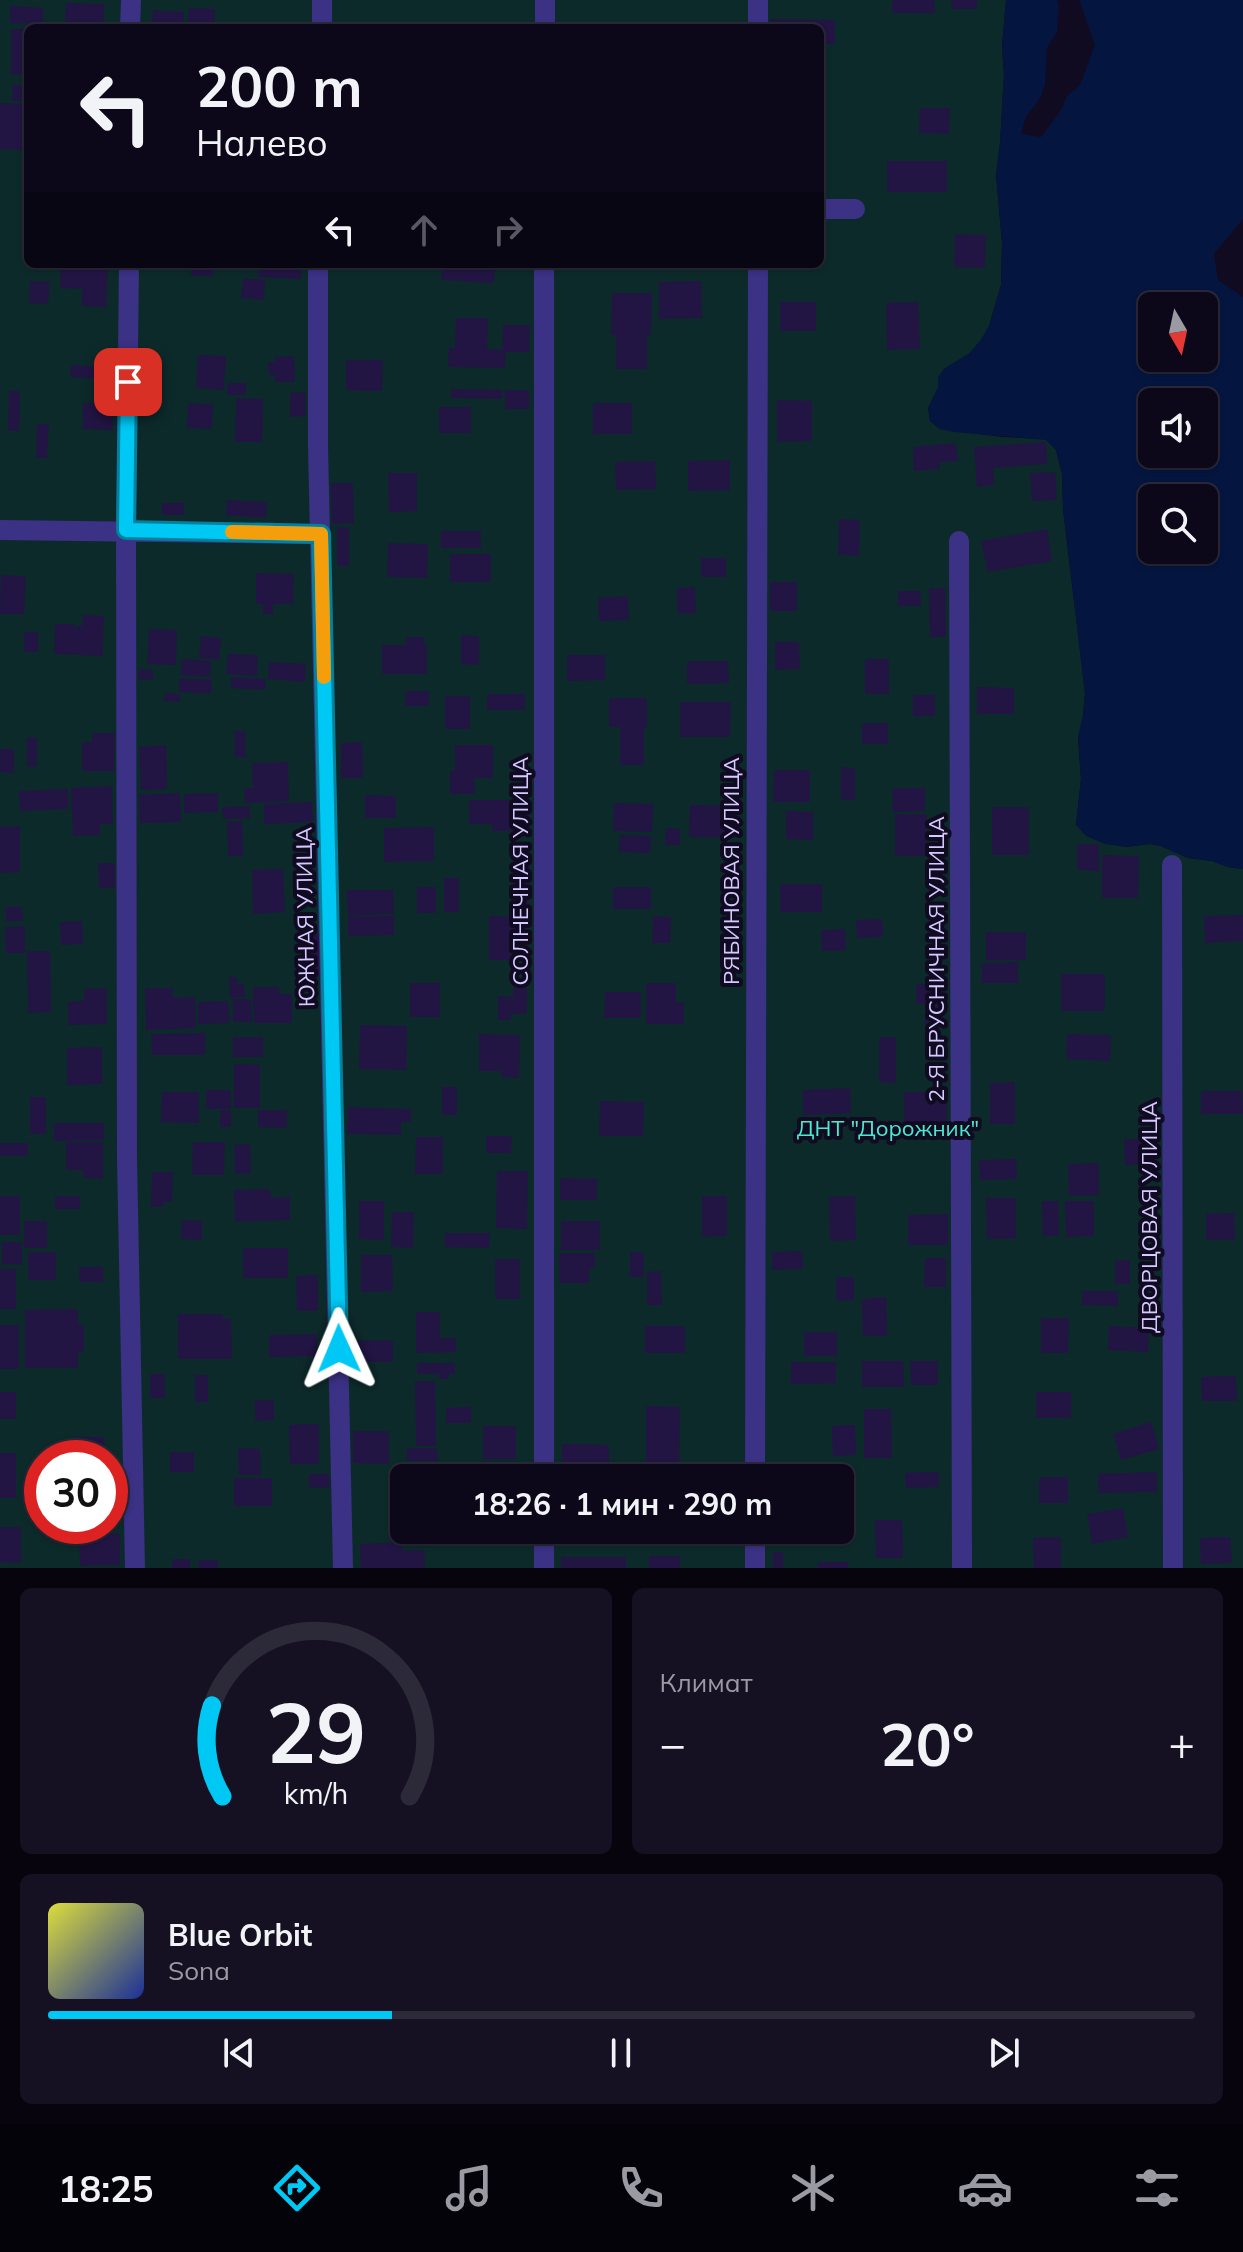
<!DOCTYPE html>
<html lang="ru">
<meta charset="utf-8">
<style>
:root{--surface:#0c0819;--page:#151122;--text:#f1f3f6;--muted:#9a9aa2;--line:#2c2938;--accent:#00c8f5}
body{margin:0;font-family:Mulish,sans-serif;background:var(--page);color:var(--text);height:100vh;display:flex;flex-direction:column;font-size:30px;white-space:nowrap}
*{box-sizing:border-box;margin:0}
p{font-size:26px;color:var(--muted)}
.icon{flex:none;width:44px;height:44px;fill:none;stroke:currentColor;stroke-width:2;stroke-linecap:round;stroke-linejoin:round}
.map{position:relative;height:1568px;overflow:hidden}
.panel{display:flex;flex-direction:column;gap:20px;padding:20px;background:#07040e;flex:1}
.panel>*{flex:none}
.guide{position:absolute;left:24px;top:24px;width:800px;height:244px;border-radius:12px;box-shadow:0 2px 6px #0004,0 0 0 2px var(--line);background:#0c0819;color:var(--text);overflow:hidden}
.needle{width:52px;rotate:171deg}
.controls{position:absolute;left:1138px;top:292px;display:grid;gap:16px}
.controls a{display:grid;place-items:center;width:80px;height:80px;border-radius:12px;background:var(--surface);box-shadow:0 2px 6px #0004,0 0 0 2px var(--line);font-size:40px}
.speed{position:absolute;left:24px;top:1440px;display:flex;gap:16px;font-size:40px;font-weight:700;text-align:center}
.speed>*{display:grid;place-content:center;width:104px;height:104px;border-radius:50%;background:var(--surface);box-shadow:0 2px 6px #0004,0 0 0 2px var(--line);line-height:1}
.speed .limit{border:12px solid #d22;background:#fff;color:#111}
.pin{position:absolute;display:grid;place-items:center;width:68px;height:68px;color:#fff;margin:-34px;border-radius:16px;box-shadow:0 4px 12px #0006}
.me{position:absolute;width:88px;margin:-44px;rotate:359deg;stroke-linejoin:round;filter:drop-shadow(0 0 6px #0008)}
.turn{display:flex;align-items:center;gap:28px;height:168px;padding:0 40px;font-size:36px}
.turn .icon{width:104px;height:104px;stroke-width:2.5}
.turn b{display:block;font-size:56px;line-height:68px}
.lanes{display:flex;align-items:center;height:76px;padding:0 40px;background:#0003;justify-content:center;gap:40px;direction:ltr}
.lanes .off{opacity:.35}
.big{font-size:60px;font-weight:700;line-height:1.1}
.panel .card{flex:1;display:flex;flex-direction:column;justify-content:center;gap:12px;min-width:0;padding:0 28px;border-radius:12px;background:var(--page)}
.panel .dial{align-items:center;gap:0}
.dial svg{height:208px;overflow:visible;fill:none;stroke:var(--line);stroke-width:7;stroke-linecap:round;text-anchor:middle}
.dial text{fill:var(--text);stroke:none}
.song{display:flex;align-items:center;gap:24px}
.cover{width:96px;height:96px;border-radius:12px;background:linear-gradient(135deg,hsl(60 70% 55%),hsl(230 70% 35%))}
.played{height:8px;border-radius:4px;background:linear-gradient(90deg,var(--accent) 30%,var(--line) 30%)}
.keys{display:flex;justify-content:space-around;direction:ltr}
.heat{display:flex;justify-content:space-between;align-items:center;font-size:44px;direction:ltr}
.panel .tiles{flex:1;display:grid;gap:20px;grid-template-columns:1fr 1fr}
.card:last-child{grid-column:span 2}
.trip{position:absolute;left:390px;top:1464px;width:464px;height:80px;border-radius:12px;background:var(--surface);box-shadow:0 2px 6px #0004,0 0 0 2px var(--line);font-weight:700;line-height:80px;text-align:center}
.tab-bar{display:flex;height:128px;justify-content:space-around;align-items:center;background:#05030a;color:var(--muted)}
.tab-bar .icon{width:56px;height:56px}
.tab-bar .on{color:var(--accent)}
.tab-bar b{font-size:36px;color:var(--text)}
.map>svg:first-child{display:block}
.green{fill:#0d2a2b;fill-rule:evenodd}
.water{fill:#041540;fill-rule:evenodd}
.building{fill:#221544}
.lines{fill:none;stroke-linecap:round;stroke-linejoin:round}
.minor{stroke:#3b3185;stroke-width:20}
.route-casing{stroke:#00829f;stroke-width:20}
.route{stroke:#00c8f5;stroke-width:14}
.slow{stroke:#f59e0b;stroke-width:14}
.labels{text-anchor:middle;stroke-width:8;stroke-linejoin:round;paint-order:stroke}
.street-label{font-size:22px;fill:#d5caff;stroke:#100b21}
.park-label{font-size:22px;fill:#4bead0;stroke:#100b21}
</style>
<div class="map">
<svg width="1243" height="1568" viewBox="0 0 1243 1568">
<rect width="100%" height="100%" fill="#100b21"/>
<path class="green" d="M0,0H1006L1002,46L1004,74L1000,143L996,175L1002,243L1001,285L989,326L981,340L970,353L944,369L938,378V388L928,408L930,421L940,429L1002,437L1046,439L1056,450L1062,474L1063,509L1085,693L1083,716L1078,738L1081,779L1076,825L1126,847L1150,844L1161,846L1188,858L1212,861L1228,867L1243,869V1568H0ZM28,28H820V264H28ZM42,1458H110V1526H42ZM404,1478H840V1530H404Z"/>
<path class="water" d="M1006,0H1057L1059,7L1057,32L1047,48L1045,85L1039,100L1026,117L1021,134L1041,137L1061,110L1067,96L1080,85L1095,45L1079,0H1243V219L1214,254L1218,280L1243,297V869L1228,867L1212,861L1188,858L1161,846L1150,844L1126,847L1105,844L1086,836L1076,825L1081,779L1078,738L1083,716L1085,693L1063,509L1062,474L1056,450L1046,440L954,432L940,429L930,421L928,408L938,388V378L944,369L970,353L981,340L989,326L1001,285L1002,243L996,175L1000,143L1004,74L1002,46ZM1152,306H1204V358H1152ZM1152,402H1204V454H1152ZM1152,498H1204V550H1152Z"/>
<path class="building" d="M892,0H934L935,13H892Z
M951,0H977V9H952Z
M66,3L104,4L103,28L65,27Z
M10,6L43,8V24L10,23Z
M189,8L215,9L214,28H187Z
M153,10L184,12L183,28L152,26Z
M770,19L835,20V44H820V28H770Z
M11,29H26V75H11Z
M12,85H27V101H12Z
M0,103L27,104V150L0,149Z
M920,108H950L949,134L919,133Z
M887,161H947V192H887Z
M955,234L986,235L985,268L954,267Z
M61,264L108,265L106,307L82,306V289L60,288Z
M192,264H213V276H191Z
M222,264H248V269L222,267Z
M259,264H302L301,279L258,277Z
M443,264H495L494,283L441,280Z
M243,278L265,280L264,300L241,298Z
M30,281L50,282L48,304L29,303Z
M701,281L702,318L659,319V282Z
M612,293H652L651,335H647V369H616V335H611Z
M780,302H816V331H780Z
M918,302L920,349L887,350L886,303Z
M456,318H488L487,349L502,350L503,325H530L529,352H506L505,368L448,367L449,348H455Z
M198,355L226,356L224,390L196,388Z
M294,356L295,382H275V375H269L268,362H275V357Z
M346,360H383L382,391L346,390Z
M71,365L102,367V379L70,377Z
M227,383H246V395H227Z
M451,389L502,390V399L451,398Z
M505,390H529V409H505Z
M9,391H20L19,431H8Z
M305,392L306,416L290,417V393Z
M236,398L263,399L262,442H235Z
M777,400L812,401V441L777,442Z
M83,403H113V430L83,429Z
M188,403L213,404L212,429L187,428Z
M593,403H632V434H593Z
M439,407H471V433H439Z
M37,424H49L47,458H36Z
M1046,442L1047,464L993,468L994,485L977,487L974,447Z
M956,443L958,461L940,462V469L914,471L913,447Z
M730,460V490L688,491V461Z
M655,461L656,489L616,490L615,462Z
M1055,472L1057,500L1032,501L1030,473Z
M388,473H417V511L389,512Z
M331,483H353L354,523L332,524Z
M227,500L267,502L266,518L226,515Z
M162,503H184V515H162Z
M839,519L860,520L859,556L838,555Z
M337,527H349V566H337Z
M1047,529L1052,561L988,572L981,541Z
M441,531H481V548H441Z
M388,543L428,544L427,578L387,577Z
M450,554H491V582H450Z
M701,558H726V577H701Z
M256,573L294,574L293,604H273V614H263V604H256Z
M1,575L26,576L24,614H0Z
M770,582H797V611H770Z
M695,587L696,613L678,614L677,588Z
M929,588H945L946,637H930Z
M898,591H920L921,606H898Z
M628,596L629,620L599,621L598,598Z
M83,615L104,616L102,656L54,654L55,624H74V638L75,626H82Z
M149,629L177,630L176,665L147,664Z
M24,632H38V652H24Z
M461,635L479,636V665L461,664Z
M201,636L221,638L219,660L199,658Z
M406,637H424V645H427V674H382V645H406Z
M775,642H799L800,669L775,670Z
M228,654L258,655L257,676L226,674Z
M567,655H605V680L567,681Z
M182,659L211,661L210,677L181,675Z
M865,659H889V694H865Z
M687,661H728L729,683L687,684Z
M269,662L306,664L305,682L268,679Z
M139,669L153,670V680L138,679Z
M231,677L266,679L265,690L231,688Z
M180,678L212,680L211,694L179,692Z
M977,687L1014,688V714H977Z
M406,691H429V706H405Z
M165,693L180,694V702L164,701Z
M487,694H525V710H487Z
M913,695H935V716H913Z
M445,696H470V729H445Z
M609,698H647V727H644V765H620V727H609Z
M680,702H731L730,737H680Z
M862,723H888V744H862Z
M234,731H245L246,757H235Z
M92,733H115L114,771H82V742H92Z
M27,737L37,738V767H27Z
M362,742L363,778H341V743Z
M166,745L167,789L141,790L139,747Z
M455,745H493V778H474L475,794H450V771H455Z
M0,749H14V773L0,772Z
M288,762L289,801L245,803L244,788H253L252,763Z
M841,767L855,768V800L841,799Z
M774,770H810V802H773Z
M112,786L113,824H100V835L73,836L71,788Z
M892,788H925V811L893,812Z
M68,789V809L20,811L19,791Z
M180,793L181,822L140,823L139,795Z
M218,793V812L184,813V794Z
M365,795L396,796V818H365Z
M469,800H530V831H492V824H469Z
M312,802L313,822L264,824V804Z
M614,803L653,804L652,832L613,831Z
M690,805L736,806L735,838L689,837Z
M250,806V818L223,819L222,807Z
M992,807H1029V855H992Z
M786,811L813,812V840L786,839Z
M895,814H927V856H895Z
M242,821L243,856H228L227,822Z
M20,826V872L0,873V827Z
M434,827V861L384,862V828Z
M666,828L680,829V845H665Z
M620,835L651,836L650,853L619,852Z
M1077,844H1099V871L1077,870Z
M1102,855L1139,856L1138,898H1102Z
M514,860H530L529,909H514Z
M98,863H115V888H99Z
M283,869L285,912L253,914L252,870Z
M444,878H459V912H444Z
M780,884H822V912H780Z
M417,887H436V913H417Z
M613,887H651V909H613Z
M347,890H393L394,914L348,916Z
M6,907H22L23,921H6Z
M1243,915V941L1205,943L1204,916Z
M394,916V935L348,936V917Z
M489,916L525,917L524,960H489Z
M653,916L671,917L670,943H652Z
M882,919L883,937L857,938L856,920Z
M82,921L83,944L61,945L60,922Z
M25,926V953H6L5,927Z
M845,929L846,950L822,951L821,930Z
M986,932H1026V960H986Z
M304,935H321L322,977L305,978Z
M27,951H50L51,1012L28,1013Z
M1018,962V983H982V963Z
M1061,974H1105V1011H1061Z
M229,977H237V984H244L245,997L230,998Z
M410,983H440V1017H410Z
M646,983H676V1002H684V1024H646Z
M917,984H943V1024H925V1004H916Z
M253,987H279V994H292V1023H254Z
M107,988V1024L68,1025V1002L84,1001V989Z
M145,988H173V998L195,997L196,1028L146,1030Z
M513,988H527V1014H511V1020H498V996L513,997Z
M605,992H641V1018H604Z
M233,999H251L252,1022H233Z
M228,1001L229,1023L198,1024V1002Z
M360,1025L407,1026L406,1070L359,1069Z
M205,1033V1055H152L151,1034Z
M479,1034L520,1035L519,1078L501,1077V1071H479Z
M1067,1034L1111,1035L1110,1061L1066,1059Z
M233,1037H263V1057H233Z
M879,1037H896V1083L879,1082Z
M102,1047V1084L67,1085V1048Z
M234,1064L260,1065V1108H234Z
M1015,1082V1124H990V1083Z
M442,1087H457V1115H442Z
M850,1088L851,1113L803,1115V1090Z
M206,1090H231V1109H206Z
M1201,1091H1242L1243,1114H1201Z
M162,1092H199V1123L161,1122Z
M904,1092H947L946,1137H904Z
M30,1097H46V1134H30Z
M600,1101L644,1102L643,1136H599Z
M348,1107L411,1109V1122H401V1135L347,1134Z
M220,1110H231V1127H220Z
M258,1110H287V1128L258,1127Z
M54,1123H104V1140L54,1141Z
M486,1136H512L511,1153H486Z
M416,1137H443V1174H415Z
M1124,1139H1147V1164L1125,1165Z
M66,1142H103V1179L83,1178V1170H66Z
M193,1142H225L224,1175H192Z
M0,1143H28V1156H0Z
M250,1144L251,1173L235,1174L234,1145Z
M1016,1159L1017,1179L980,1180L979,1160Z
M1099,1163V1195L1069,1196L1068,1164Z
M497,1171H528L527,1229L496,1228Z
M152,1172H173L172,1202H163V1207H151Z
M560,1178L597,1179V1200H560Z
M270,1189L271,1198L290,1197V1220L235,1222L234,1190Z
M0,1196H20V1235H0Z
M55,1196H80V1209H55Z
M702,1196H727V1236L702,1237Z
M855,1196L856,1240L830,1241L829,1197Z
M986,1198H1016V1238L987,1239Z
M359,1201H384V1240L359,1239Z
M1042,1201H1058L1059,1236H1043Z
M1065,1201H1094V1236L1066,1237Z
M392,1212H414L413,1248L391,1247Z
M1234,1213L1235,1240H1206V1214Z
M948,1214V1245H908V1215Z
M182,1220L202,1221V1240L181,1239Z
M24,1221H47V1248H24Z
M561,1221H600V1250H561Z
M445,1233H490L489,1248L445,1247Z
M2,1242H22V1265L2,1264Z
M243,1248H288V1278H243Z
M802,1251L803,1269L772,1270V1252Z
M28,1252H56V1280H28Z
M630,1252H644L643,1277H630Z
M559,1253H595V1268H589V1283H559Z
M361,1255H392L393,1291L361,1292Z
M925,1258H946V1287H924Z
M495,1259H520V1299H495Z
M1115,1260H1130V1284H1115Z
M79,1267H103V1282H79Z
M0,1269H16V1309H0Z
M661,1271L662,1305H647V1272Z
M318,1275V1311H297L296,1276Z
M836,1277H854V1300L836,1301Z
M1082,1291H1118V1306L1082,1305Z
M886,1297L887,1336H863L862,1299Z
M78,1309V1325H84V1352H78V1368H25V1310Z
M416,1312H440V1338H456V1352L416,1353Z
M178,1314H223V1319H231L232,1359H178Z
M1041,1318H1069L1068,1353H1041Z
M0,1325H19V1369H0Z
M645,1326H685V1353H645Z
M1109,1326L1149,1328L1148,1352L1108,1350Z
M804,1332H837V1356H804Z
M317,1334V1356L269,1357V1335Z
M393,1340V1362H351L350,1341Z
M862,1361H903L904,1387H862Z
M910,1361H938V1385H911Z
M791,1362H836V1383L791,1384Z
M417,1363H455V1374H449V1379H439V1374H417Z
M150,1374H165V1398H150Z
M195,1375H208V1402H195Z
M1236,1376L1237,1401H1202L1201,1377Z
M415,1381H435L436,1446H416Z
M0,1392H16V1419H0Z
M1036,1392H1071V1418H1036Z
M255,1400H274V1420L255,1421Z
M646,1406L680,1407L679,1465H646Z
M471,1407V1423H446V1408Z
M864,1409H891L892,1458H864Z
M1151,1422L1159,1449L1121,1460L1113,1434Z
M319,1424V1464H290L289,1425Z
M855,1425L856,1455L833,1456L832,1426Z
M483,1426H516V1459H483Z
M353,1431H389V1464L353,1463Z
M76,1437H104V1458H76Z
M562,1444L609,1445V1471L562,1470Z
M238,1448L260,1449L261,1475H239Z
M407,1448H437L438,1461H407Z
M170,1452H194V1472H170Z
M0,1453H16V1498H0Z
M939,1472V1487L906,1488L905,1473Z
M1157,1472V1492L1098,1493V1474Z
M309,1474H329V1488L309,1487Z
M1039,1477H1068V1503H1039Z
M110,1478H121V1492L110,1493Z
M234,1478H272V1506H234Z
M1123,1508L1128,1537L1092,1544L1087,1514Z
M875,1520H902L903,1558H876Z
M0,1527H21V1563L0,1562Z
M120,1534V1565L80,1566L79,1535Z
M1061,1537V1568H1034L1033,1538Z
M1230,1537L1232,1563L1201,1564L1200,1538Z
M402,1542L403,1551L424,1550L425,1568H361L360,1544Z
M773,1552H783V1568H773Z
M649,1556H680V1568H649Z
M561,1557H626V1568H561Z
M172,1559H190V1568H172Z
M199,1560H218L217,1568H199Z
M818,1562H848V1568H818Z"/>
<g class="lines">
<path class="minor" d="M130,28L131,0
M322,28V0
M545,28V0
M758,28V0
M820,209H855
M129,264L126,530L127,1158L135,1568
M318,264V446L343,1568
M0,530L321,534
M959,541L962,1568
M1172,865L1173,1568
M544,1478V264
M755,1478L758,264
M755,1530V1568
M544,1568V1530"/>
</g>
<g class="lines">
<g class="route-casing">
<path id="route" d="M128,382L126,530L321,534L339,1349"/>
</g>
<use href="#route" class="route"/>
<path class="slow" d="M232,532L321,534L324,677"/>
</g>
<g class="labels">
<g class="street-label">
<text transform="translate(520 871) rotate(-90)" y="8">СОЛНЕЧНАЯ УЛИЦА</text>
<text transform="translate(731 871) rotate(-90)" y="8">РЯБИНОВАЯ УЛИЦА</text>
<text transform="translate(305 917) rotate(-91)" y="8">ЮЖНАЯ УЛИЦА</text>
<text transform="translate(936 959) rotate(-90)" y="8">2-Я БРУСНИЧНАЯ УЛИЦА</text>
<text transform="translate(1149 1217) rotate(-90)" y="8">ДВОРЦОВАЯ УЛИЦА</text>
</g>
<g class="park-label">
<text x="888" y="1136">ДНТ "Дорожник"</text>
</g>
</g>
</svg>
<div class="controls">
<a><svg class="needle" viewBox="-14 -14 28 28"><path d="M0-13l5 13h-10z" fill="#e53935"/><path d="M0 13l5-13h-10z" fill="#9a9aa2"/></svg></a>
<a><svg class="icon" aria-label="sound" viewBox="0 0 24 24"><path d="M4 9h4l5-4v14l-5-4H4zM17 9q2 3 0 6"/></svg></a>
<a><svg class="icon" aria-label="search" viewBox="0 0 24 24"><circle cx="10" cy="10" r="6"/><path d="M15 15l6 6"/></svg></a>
</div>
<div class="speed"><div class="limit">30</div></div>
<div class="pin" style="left:128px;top:382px;background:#d93025"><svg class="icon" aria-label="arrive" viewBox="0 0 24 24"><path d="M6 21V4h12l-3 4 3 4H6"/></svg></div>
<svg class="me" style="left:339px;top:1349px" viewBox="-20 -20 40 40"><path d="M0-17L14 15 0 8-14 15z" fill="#00c8f5" stroke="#fff" stroke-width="4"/></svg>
<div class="trip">18:26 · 1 мин · 290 m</div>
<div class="guide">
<div class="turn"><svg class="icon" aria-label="left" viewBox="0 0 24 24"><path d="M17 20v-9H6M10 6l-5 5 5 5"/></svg><div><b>200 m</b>Налево</div></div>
<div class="lanes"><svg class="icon" aria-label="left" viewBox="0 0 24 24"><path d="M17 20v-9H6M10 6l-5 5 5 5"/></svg><svg class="icon off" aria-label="ahead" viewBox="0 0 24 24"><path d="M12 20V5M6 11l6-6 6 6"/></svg><svg class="icon off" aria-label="right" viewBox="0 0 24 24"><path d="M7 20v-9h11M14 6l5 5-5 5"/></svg></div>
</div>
</div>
<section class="panel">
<div class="tiles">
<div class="card dial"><svg viewBox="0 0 100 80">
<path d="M14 69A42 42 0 1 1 86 69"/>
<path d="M14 69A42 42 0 0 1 10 34" stroke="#00c8f5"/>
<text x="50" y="56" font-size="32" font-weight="700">29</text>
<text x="50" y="72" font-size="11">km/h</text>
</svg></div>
<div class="card"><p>Климат</p>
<div class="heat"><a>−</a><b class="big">20°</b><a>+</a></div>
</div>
<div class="card">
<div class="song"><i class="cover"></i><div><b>Blue Orbit</b><p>Sona</p></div></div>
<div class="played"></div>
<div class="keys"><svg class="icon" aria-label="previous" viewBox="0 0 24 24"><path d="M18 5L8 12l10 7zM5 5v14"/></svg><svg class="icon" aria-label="pause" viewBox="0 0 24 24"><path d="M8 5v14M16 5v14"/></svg><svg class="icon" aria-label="next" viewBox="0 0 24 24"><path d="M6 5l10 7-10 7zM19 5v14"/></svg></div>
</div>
</div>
</section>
<nav class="tab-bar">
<b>18:25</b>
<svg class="icon on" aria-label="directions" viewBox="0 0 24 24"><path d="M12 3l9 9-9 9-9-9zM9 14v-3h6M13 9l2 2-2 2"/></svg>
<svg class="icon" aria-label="music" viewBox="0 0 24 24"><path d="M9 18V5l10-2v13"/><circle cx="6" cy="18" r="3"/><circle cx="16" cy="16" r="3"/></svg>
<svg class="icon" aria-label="phone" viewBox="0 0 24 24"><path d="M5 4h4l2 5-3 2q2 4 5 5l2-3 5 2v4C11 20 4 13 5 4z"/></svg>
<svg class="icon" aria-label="climate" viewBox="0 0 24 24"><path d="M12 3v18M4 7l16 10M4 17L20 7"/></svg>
<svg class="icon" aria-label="car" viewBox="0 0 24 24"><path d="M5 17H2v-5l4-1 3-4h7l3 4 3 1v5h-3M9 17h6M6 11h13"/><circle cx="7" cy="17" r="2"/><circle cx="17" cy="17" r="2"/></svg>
<svg class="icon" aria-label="filters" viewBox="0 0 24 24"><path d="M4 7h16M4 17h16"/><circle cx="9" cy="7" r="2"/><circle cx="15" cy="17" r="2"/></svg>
</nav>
